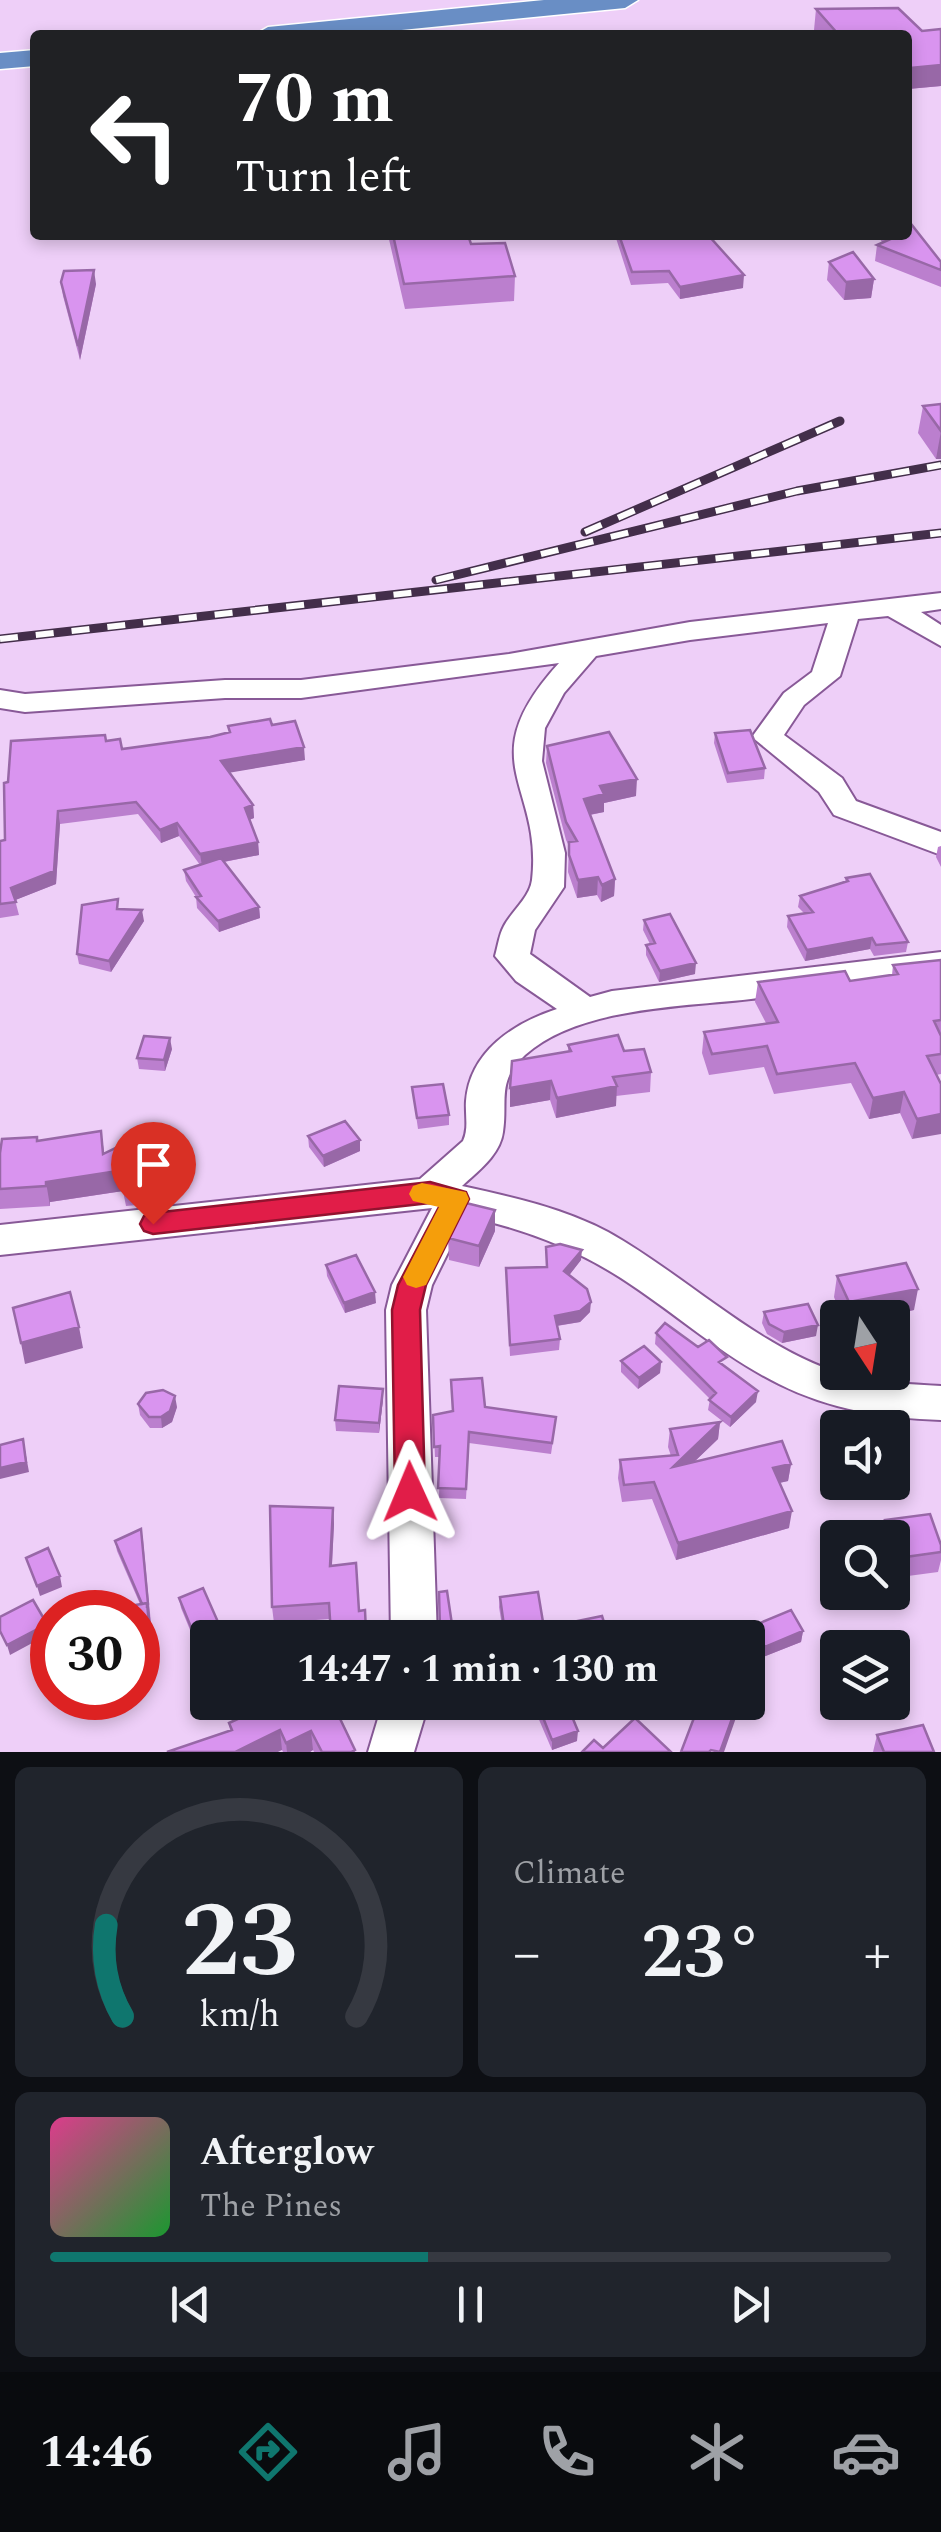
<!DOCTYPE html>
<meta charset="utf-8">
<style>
:root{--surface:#171b24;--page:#20242c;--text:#f1f3f6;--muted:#9ea1a6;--line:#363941;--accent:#0f766e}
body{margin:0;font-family:Spectral,serif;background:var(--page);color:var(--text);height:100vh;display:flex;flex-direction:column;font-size:38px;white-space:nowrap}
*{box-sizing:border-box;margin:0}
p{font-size:32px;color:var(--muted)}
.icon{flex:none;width:55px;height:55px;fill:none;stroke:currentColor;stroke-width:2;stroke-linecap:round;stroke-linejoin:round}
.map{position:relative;height:1752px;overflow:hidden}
.side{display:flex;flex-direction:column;gap:15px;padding:15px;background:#0d0f14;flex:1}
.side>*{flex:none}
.top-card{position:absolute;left:30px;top:30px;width:882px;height:210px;border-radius:10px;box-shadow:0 5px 15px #0003;background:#202124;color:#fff;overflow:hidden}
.needle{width:65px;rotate:168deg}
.buttons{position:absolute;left:820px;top:1300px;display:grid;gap:20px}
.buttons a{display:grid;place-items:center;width:90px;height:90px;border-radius:10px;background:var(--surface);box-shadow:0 5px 15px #0003;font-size:50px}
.speed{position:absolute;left:30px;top:1590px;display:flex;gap:20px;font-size:50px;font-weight:700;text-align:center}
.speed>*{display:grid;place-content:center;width:130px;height:130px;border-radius:50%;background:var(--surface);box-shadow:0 5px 15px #0003;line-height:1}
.speed .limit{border:15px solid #d22;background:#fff;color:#111}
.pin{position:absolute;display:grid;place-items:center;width:85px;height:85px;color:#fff;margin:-102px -42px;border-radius:50% 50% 50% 0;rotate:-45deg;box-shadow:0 0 10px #0007}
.pin .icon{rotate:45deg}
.me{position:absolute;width:110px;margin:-55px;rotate:359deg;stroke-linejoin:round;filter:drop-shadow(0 0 8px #0008)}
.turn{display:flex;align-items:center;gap:35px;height:210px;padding:0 40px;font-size:45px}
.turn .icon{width:130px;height:130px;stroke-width:2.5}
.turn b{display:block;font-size:70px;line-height:85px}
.big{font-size:75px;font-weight:700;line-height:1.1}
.side .tile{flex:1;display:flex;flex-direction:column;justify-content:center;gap:15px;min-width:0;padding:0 35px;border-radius:15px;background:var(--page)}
.side .dial{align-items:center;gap:0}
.dial svg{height:260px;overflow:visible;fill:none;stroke:var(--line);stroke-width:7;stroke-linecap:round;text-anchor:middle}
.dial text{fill:var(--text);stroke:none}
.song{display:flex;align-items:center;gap:30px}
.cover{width:120px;height:120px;border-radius:15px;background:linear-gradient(135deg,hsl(330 70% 55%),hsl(130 70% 35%))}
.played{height:10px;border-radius:5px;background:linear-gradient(90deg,var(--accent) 45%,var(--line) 45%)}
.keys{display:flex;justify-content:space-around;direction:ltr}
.heat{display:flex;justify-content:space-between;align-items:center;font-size:55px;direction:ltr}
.side .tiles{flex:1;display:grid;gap:15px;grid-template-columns:1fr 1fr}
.tile:last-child{grid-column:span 2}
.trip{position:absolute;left:190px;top:1620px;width:575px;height:100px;border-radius:10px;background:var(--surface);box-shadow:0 5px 15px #0003;font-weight:700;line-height:100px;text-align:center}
.menu{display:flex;height:160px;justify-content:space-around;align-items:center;background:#090b0e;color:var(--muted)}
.menu .icon{width:70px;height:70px}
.menu .current{color:var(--accent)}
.menu b{font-size:45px;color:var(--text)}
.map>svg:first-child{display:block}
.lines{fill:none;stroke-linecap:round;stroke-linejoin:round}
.minor-casing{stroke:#885997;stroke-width:4}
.highway-casing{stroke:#fff;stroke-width:3}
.minor{fill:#fff;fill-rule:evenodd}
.highway{fill:#698ec5;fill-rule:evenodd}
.rail-casing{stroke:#432e4a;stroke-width:9}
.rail{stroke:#fdfdfd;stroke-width:6;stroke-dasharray:18;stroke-linecap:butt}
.wall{fill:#bb7fce}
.shaded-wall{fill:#9868a7}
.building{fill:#d994ef;stroke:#9868a7;stroke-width:2.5}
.route{fill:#e11d48;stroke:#92132f;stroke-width:2.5}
.slow{fill:#f59e0b}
</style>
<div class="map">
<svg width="941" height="1752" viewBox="0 0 941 1752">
<rect width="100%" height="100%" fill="#eecff8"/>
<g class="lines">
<g class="minor-casing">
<path id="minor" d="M941,593V609L921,612L941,625V646L888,616L858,619L840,676L804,705L784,735L842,778L856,801L941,832V855L834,815L819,792L752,737L784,693L812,672L828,623L690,640L596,656L564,693L545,728L542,761L565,853L564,887L535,930L530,954L590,997L612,991L941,952V976C878,983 815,991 751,999C682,1007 579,1007 525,1055C496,1082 508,1100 503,1132C500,1155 478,1171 462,1186C512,1197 563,1208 608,1232C684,1274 760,1350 843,1374C875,1383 907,1384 941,1386V1420C884,1418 831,1410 779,1384C722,1356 674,1312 621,1278C572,1247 523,1229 466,1216L432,1285L426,1310L437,1638H391L386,1310L392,1285L432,1208L0,1255V1225L420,1179L463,1141C469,1128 465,1115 466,1101C470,1051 514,1023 557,1009L516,981L495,956C498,946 499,935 504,926C512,911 530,897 532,880C543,783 469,762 559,663L301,698H225L25,712L0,708V690L25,694L225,680H301L509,654L690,622Z
M383,1702H429L414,1752H368Z"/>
</g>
<g class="highway-casing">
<path id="highway" d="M544,0H638L625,8L351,35H254L268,27Z
M35,50V66L0,69V53Z"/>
</g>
<use href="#minor" class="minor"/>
<use href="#highway" class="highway"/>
<g class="rail-casing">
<path id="rail" d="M585,532L840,421
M436,580L797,491L941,465
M0,639L941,533"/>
</g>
<use href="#rail" class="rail"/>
</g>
<path class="wall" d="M816,9L922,31L941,29V86L908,89V35H818L814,30Z
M388,235H468L471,244L515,276L514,301L405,309Z
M615,235H726L712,239L743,288L680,299L668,283L631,285Z
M877,235H908L941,262V287L875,261L877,245L882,242Z
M829,262L874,279L871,298L844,300L827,280Z
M61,282L96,284L80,360L63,296Z
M941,404V459H936L918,433L923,406Z
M272,725L305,760L229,772L253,805L254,818L249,820L258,842L259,855L224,862L259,907L260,918L219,932L197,908L196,897L186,881L184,870L200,865L179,836L161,843L138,814L60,824L56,884L15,900L19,915L0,918V841L5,840L8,782L106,741L122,749L210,737L229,732L228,726Z
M715,733L765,768L764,779L727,783L714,743Z
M547,746L636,796L604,803V812L590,815L615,879L614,896L601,902L597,895L577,898L568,872L569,846L566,840L546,763Z
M941,846V867L936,857L938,847Z
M846,878L908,942L906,952L874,956L870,949L805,961L787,927L788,916L804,913L798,907L800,896L845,881Z
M120,909L144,921L111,972L79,964L77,954Z
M644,920L695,974L659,982L646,955V945L650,944L643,930Z
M941,960V1074L936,1075L912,1139L900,1113L869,1119L851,1083L774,1094L764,1067L709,1075L702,1053L704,1032L766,1023L755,1002L758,982L850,981L892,975L893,965Z
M568,1045L624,1051L651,1072L650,1092L616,1096V1106L556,1118L550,1100L510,1107V1088L568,1052Z
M172,1049L165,1071L139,1069L137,1058Z
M412,1087L449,1115V1125L418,1129Z
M308,1136L360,1151L324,1167L309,1147Z
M37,1137L38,1141L104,1154L157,1143L160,1163L151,1175L149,1204L126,1206L123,1191L50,1202V1206L0,1209V1153Z
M495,1231L479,1267L449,1260L448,1238Z
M546,1247L581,1260L569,1275L590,1312L580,1322L557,1326L560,1339L559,1350L510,1356L506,1279L546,1267Z
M326,1265L376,1303L345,1313L327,1276Z
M837,1276L914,1310L875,1318H842L834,1297Z
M764,1312L816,1336L782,1343L767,1334L762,1323Z
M656,1333L726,1367L756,1402L730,1427L708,1410L710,1399L655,1344Z
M621,1361L661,1362L660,1373L638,1389L621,1372Z
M451,1380L485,1407L555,1427L551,1454L469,1443L466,1499L439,1498L440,1457H435L433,1415L452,1412Z
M383,1399L379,1433L336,1431L335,1420Z
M138,1404L177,1407L172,1422L162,1428H150L140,1415Z
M720,1422L718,1439L694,1462L791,1464L788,1481L779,1483L789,1528L676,1560L652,1499L622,1502L618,1478L620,1460L671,1456L668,1447L670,1429Z
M333,1508L334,1524L332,1565L359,1611L365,1610L367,1638H331L330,1619L274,1623L272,1607Z
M885,1520L941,1545V1560L938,1572L893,1578L892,1538H881Z
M141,1529L143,1540L155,1665L140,1604L117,1551L115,1541Z
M500,1597L544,1628V1638H504L499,1607Z
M179,1598L219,1633L195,1642L181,1608Z
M753,1626L803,1631L801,1642L763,1657L751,1636Z
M440,1630L453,1631V1638H429V1633Z
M838,1658V1694H835L836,1666Z
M275,1702L355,1750V1752H314L313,1750L310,1752H283L282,1750L230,1730L229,1723Z
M538,1705L577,1741L552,1750L537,1715Z
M877,1735L934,1752H873Z"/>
<path class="shaded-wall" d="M941,63V86L908,89L910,68Z
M94,270L96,284L80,360L78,346Z
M744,275L743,288L680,299V287Z
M874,279L871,298L844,300L846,282Z
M941,431V459H936Z
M304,747L305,760L222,774L221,761Z
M637,779L636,796L604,803V812L583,816L584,799L600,786Z
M253,805L254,818L246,821L245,808Z
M58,811L60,824L56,884L13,901L11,888Z
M177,823L179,836L161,843L160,830Z
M258,842L259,855L202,866L200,854Z
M598,877L597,895L577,898L578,880Z
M615,879L614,896L601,902L602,885Z
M259,907L260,918L219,932L218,921Z
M142,910L144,921L111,972L109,961Z
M872,938L870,949L805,961L807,950Z
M696,963L695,974L659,982L660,971Z
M170,1038L172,1049L165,1071L164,1060Z
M551,1081L550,1100L510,1107V1088Z
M617,1086L616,1106L556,1118L557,1098Z
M904,1092L900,1113L869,1119L873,1098Z
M941,1114V1134L912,1139L917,1119Z
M101,1131L107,1173L124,1170L123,1191L50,1202V1206L46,1182Z
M360,1140V1151L324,1167L323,1156Z
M157,1143L160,1163L151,1175L149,1204L146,1184L148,1155Z
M495,1210V1231L479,1267V1246Z
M582,1250L581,1260L564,1282V1271Z
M918,1289L914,1310L875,1318H846L849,1302Z
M375,1292L376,1303L345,1313L344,1303Z
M591,1302L590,1312L580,1322L555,1326V1316Z
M818,1325L816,1336L782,1343L784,1332Z
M79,1327L83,1348L25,1364L21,1343Z
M661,1362L660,1373L638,1389L639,1378Z
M383,1389V1399L379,1433V1423Z
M758,1391L756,1402L730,1427L731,1417Z
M175,1396L177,1407L172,1422L162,1428L161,1417Z
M720,1422L718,1439L671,1484L673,1467Z
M23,1439L29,1472L0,1479V1468Z
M791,1464L788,1481L770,1485L773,1468Z
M333,1508L334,1524L331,1582L330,1566Z
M792,1511L789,1528L676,1560L678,1543Z
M141,1529L155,1665L138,1669V1648L147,1605Z
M60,1576L62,1587L40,1596L37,1586Z
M218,1622L219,1633L195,1642L193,1632Z
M47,1624L49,1634L10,1655L7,1645Z
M803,1631L801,1642L763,1657L765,1647Z
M588,1702H615L588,1709Z
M738,1702H740L738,1712L724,1752H720Z
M280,1730L282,1750L278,1752H235Z
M311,1731L313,1750L310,1752H287L286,1743Z
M578,1731L577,1741L552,1750V1740Z"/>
<path class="building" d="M898,8L922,31L941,29V65L910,68L908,65V35H839L816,9Z
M908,220L941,262V270L877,245L893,238L891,235H908Z
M393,235H468L471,244L505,243L515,276L404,284Z
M619,235H708L744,275L680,287L669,271L632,272Z
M853,252L874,279L846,282L829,262Z
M94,270L78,346L61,282L64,271Z
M941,404V431L923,406Z
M270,719L272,725L295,721L304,747L221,761L253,805L245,808L258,842L200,854L177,823L160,830L136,802L58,811L54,871L11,888L16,902L0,904V841L5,840L4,783L8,782L11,741L105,735L106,741L120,739L122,749L210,737L230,732L228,726Z
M750,730L765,768L728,773L715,733Z
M609,732L637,779L600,786L604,794L584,799L615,879L602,885L598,877L578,880L569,855V842L577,841L566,822L547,746Z
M221,858L259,907L218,921L196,897L201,896L184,870Z
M870,874L908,942L876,945L872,938L807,950L788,916L813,912L800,896L848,881L846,878Z
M118,899L117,909L142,910L109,961L77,954L82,905Z
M670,914L696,963L660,971L646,945L655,943L644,920Z
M941,960V1020L934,1021L941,1036V1054L927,1056L941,1084V1114L917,1119L904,1092L873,1098L855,1063L777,1074L767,1046L712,1054L704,1032L778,1022L758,982L845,971L850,981L898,974L893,965Z
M618,1035L624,1051L644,1049L651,1072L613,1077L617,1086L557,1098L551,1081L510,1088L512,1061L571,1051L568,1045Z
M144,1036L170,1038L164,1060L137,1058Z
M443,1084L449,1115L417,1118L412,1087Z
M345,1121L360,1140L323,1156L308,1136Z
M101,1131L103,1154L136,1138L157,1143L148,1155L146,1184L122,1186L124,1170L46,1182V1186L0,1189V1153L2,1139L37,1137V1141Z
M466,1203L495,1210L479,1246L448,1238Z
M560,1244L582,1250L564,1271L587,1289L591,1302L580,1311L555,1316L560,1339L510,1345L506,1268L547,1267L546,1247Z
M356,1255L375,1292L344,1303L326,1265Z
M906,1263L918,1289L849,1302L837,1276Z
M70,1292L79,1327L21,1343L13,1308Z
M808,1304L818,1325L784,1332L769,1324L764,1312Z
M665,1323L698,1347L709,1340L727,1357L719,1362L758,1391L731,1417L709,1400L716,1393L656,1333Z
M644,1346L661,1362L639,1378L621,1361Z
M482,1378L485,1407L556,1417L552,1443L469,1432L466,1489L438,1488L440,1446L434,1447L433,1415L453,1411L451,1380Z
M339,1386L383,1389L379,1423L335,1420Z
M163,1390L175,1396L170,1411L161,1417H149L138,1404L146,1393Z
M720,1422L673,1467L782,1441L791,1464L773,1468L792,1511L678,1543L654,1482L624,1485L620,1460L678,1455L670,1429Z
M23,1439L26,1462L0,1468V1445Z
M270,1506L333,1508L330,1566L356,1563L359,1611L365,1610L366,1632L331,1635L329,1603L272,1607Z
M930,1514L941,1545V1552L898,1558L892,1538H891L885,1520Z
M141,1529L148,1604L147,1605V1603L142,1604L115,1541Z
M48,1548L60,1576L37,1586L26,1558Z
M203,1588L218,1622L193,1632L179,1598Z
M447,1591L453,1631L429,1633L440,1630L439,1592Z
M538,1592L544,1628L505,1633L500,1597Z
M33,1600L47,1624L7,1645L0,1631V1617Z
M147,1603L151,1646L138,1648V1612H101V1611Z
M791,1610L803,1631L765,1647L753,1626Z
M602,1616L609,1638H573L568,1623Z
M275,1702H332L355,1750L351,1752H322L311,1731L286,1743L280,1730L235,1752H167L232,1730L229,1723Z
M544,1702H566L578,1731L552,1740L538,1705Z
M700,1702H738L720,1752L711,1750L709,1752H681Z
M635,1718L671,1752H582L594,1740L603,1748Z
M923,1725L934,1752H884L877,1735Z"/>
<path class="route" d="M430,1182L466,1192L469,1199L426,1285L420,1310L425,1492L421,1501L410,1505L400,1501L395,1492L392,1310L398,1285L440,1205L430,1203L153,1234L144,1231L140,1224L144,1216L153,1213Z"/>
<path class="slow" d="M422,1183L466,1192L469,1199L426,1285L416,1288L407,1285L403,1277L439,1207L413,1201L409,1194L413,1186Z"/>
</svg>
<div class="buttons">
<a><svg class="needle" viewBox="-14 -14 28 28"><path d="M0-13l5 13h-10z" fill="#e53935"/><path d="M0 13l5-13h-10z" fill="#9ea1a6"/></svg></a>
<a><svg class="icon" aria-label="sound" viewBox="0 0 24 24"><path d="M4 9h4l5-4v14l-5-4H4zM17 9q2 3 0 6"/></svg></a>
<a><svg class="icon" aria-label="search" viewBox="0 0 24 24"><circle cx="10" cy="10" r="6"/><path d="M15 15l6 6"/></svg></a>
<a><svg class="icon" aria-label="layers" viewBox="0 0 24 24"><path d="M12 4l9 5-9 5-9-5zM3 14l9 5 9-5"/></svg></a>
</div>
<div class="speed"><div class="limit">30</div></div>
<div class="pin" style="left:153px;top:1224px;background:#d93025"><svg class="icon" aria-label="arrive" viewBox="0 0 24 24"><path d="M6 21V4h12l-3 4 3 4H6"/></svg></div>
<svg class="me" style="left:410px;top:1492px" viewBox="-20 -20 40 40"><path d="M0-17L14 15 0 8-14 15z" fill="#e11d48" stroke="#fff" stroke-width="4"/></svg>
<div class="trip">14:47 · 1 min · 130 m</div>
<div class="top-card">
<div class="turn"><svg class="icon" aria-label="left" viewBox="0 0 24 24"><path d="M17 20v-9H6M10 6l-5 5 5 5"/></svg><div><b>70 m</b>Turn left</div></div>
</div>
</div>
<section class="side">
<div class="tiles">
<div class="tile dial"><svg viewBox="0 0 100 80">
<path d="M14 69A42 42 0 1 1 86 69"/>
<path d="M14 69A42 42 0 0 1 9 41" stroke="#0f766e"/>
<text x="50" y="56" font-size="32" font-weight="700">23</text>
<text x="50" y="72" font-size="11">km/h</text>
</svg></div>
<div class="tile"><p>Climate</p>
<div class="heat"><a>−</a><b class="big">23°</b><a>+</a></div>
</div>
<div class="tile">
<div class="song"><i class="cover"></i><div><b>Afterglow</b><p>The Pines</p></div></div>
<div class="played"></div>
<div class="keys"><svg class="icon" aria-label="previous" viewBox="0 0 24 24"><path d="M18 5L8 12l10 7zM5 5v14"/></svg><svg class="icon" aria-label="pause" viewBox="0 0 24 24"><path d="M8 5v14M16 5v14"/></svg><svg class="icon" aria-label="next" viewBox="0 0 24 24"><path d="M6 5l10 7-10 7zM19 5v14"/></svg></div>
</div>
</div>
</section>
<nav class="menu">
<b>14:46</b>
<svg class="icon current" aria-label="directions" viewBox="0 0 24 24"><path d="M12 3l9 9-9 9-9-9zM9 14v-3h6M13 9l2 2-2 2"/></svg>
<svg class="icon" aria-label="music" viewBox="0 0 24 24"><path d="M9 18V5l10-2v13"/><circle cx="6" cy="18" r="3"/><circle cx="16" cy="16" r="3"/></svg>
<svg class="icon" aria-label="phone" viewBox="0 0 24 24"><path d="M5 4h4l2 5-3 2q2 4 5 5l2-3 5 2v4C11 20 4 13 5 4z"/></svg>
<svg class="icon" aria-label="climate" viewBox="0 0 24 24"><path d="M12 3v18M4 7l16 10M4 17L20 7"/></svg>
<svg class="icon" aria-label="car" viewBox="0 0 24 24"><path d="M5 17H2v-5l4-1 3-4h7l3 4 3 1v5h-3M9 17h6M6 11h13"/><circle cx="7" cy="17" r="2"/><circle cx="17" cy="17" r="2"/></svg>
</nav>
